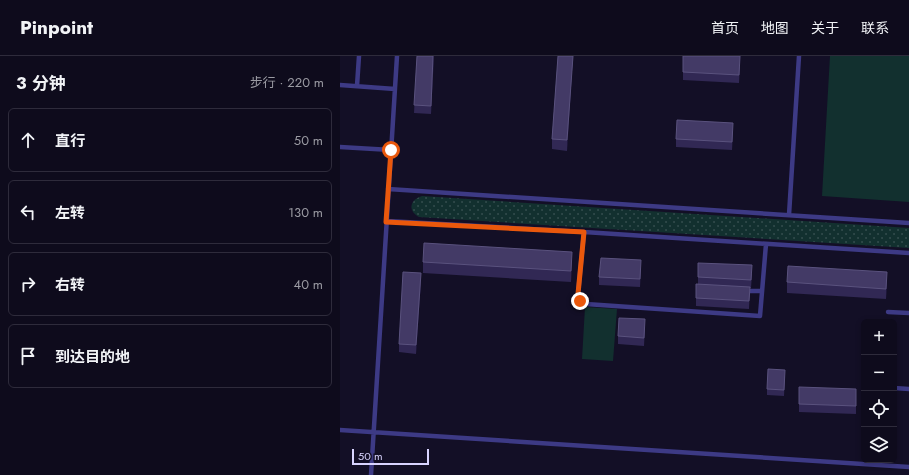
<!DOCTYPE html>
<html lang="zh">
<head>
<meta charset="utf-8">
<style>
	:root { --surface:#0e0b1c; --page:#171425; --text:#f1f3f6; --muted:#9b9ba3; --line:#2e2b3b }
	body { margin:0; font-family:Jost,"Noto Sans SC",sans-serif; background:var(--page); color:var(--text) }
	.controls { position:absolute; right:12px; bottom:12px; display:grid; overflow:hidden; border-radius:6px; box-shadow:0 2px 6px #0003 }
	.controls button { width:36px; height:36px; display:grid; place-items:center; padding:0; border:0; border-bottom:1px solid var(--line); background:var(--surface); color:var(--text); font:20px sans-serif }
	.scale { position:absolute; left:12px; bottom:10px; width:77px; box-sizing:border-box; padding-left:4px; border:2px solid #d9d4ff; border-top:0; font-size:11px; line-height:14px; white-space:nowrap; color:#d9d4ff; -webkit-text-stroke:3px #130f26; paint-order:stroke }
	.stop { position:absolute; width:12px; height:12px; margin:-9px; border:3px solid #ea580c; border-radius:50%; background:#fff }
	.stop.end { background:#ea580c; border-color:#fff; box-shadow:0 1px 4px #0008 }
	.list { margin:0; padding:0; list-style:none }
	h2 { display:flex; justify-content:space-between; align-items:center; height:52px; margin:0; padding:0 16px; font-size:17px }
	h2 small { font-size:13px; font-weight:400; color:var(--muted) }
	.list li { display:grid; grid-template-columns:26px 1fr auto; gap:12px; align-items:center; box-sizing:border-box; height:64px; margin:0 8px 8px; padding:0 8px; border:1px solid var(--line); border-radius:6px }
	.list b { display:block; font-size:15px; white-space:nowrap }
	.list em { font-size:13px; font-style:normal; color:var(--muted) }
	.icon { flex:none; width:22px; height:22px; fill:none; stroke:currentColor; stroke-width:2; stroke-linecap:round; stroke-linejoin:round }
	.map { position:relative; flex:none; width:569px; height:419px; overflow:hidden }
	header { display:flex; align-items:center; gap:24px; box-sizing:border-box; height:56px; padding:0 20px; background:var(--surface); border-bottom:1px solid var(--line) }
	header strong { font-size:19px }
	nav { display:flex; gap:22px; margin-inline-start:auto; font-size:14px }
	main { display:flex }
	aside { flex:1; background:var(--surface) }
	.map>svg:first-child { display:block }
	.grass { fill:url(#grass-dots) }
	.green { fill:#12302f }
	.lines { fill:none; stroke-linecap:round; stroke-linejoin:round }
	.service { stroke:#3d3a85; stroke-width:4.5 }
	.wall { fill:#312854 }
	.shaded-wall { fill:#1d163a }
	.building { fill:#433a66; stroke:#5a527e }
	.route { stroke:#ea580c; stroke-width:5 }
</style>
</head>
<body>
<header>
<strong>Pinpoint</strong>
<nav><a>首页</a><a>地图</a><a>关于</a><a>联系</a></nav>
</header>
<main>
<aside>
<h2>3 分钟<small>步行 · 220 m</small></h2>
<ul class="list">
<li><svg class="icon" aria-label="ahead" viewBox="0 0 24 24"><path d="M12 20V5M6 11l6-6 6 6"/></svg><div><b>直行</b></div><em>50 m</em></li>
<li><svg class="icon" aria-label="left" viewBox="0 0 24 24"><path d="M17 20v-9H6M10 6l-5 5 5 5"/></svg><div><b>左转</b></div><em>130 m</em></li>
<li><svg class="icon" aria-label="right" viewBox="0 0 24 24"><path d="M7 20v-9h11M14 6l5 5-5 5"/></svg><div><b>右转</b></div><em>40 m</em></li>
<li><svg class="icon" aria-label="arrive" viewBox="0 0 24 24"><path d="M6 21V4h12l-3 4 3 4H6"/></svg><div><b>到达目的地</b></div></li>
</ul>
</aside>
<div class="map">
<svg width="569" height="419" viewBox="0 0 569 419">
	<defs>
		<pattern id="grass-dots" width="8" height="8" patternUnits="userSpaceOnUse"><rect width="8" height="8" fill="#12302f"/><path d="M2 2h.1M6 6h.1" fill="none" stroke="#344d4e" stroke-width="1.8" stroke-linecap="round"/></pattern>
	</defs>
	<rect width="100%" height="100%" fill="#130f26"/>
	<path class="grass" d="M82 140 569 172V192L79 161C68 155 69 144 82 140Z"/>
	<path class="green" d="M490 0H569V146L482 140Z
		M245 251 277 253 273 305 242 303Z"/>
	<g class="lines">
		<path class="service" d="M0 29 55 33
			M17 30 19 0
			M0 91 51 94
			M48 133 569 167
			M449 159 459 0
			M47 165 244 176 569 197
			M244 176 238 238 240 245 246 248 420 260 426 188
			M409 235H422
			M548 256 569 257
			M554 332 569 333
			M0 374 569 411
			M31 419 57 0"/>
	</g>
	<path class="wall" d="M77 0H94L91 58 74 57Z
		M218 0H233L227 95 212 93V83Z
		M400 8 399 27 343 24V16Z
		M393 75 392 94 336 91V83Z
		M83 206 232 207 231 226 83 217Z
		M301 212 300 231 259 229V221Z
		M412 218 411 232H410L409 253 356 250V242L358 228V221Z
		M81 225 76 298 59 296V288Z
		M447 226 547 227 546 243 447 237Z
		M305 271 304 290 278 288V280Z
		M445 320 444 340 427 339V333Z
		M516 342V358L459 356V348Z"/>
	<path class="shaded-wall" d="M93 0H94L91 58V50Z
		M233 0 227 95V84Z
		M232 196V207L231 226V215Z
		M547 216V227L546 243V233Z
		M81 217V225L76 298V289Z"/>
	<path class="building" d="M77 0H93L91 50 74 49Z
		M218 0H233L227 84 212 83Z
		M343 0H400L399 19 343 16Z
		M337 64 393 67 392 86 336 83Z
		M84 187 232 196 231 215 83 206Z
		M261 202 301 204 300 223 259 221Z
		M358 207 412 209 411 224 358 221Z
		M448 210 547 216 546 233 447 226Z
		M63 216 81 217 76 289 59 288Z
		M356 228 410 231 409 245 356 242Z
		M279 262 305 263 304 282 278 280Z
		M428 313 445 314 444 334 427 333Z
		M459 331 516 333V350L459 348Z"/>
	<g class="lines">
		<path class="route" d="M51 94 46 166 244 176 238 238 240 245"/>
	</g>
</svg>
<div class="controls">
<button>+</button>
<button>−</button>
<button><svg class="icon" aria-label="locate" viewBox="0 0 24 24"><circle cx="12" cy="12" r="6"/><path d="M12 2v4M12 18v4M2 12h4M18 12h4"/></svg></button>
<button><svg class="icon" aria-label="layers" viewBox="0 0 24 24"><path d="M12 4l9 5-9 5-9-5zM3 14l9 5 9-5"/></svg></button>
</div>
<div class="scale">50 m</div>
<div class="stop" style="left:51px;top:94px"></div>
<div class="stop end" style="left:240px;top:245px"></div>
</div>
</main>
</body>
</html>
